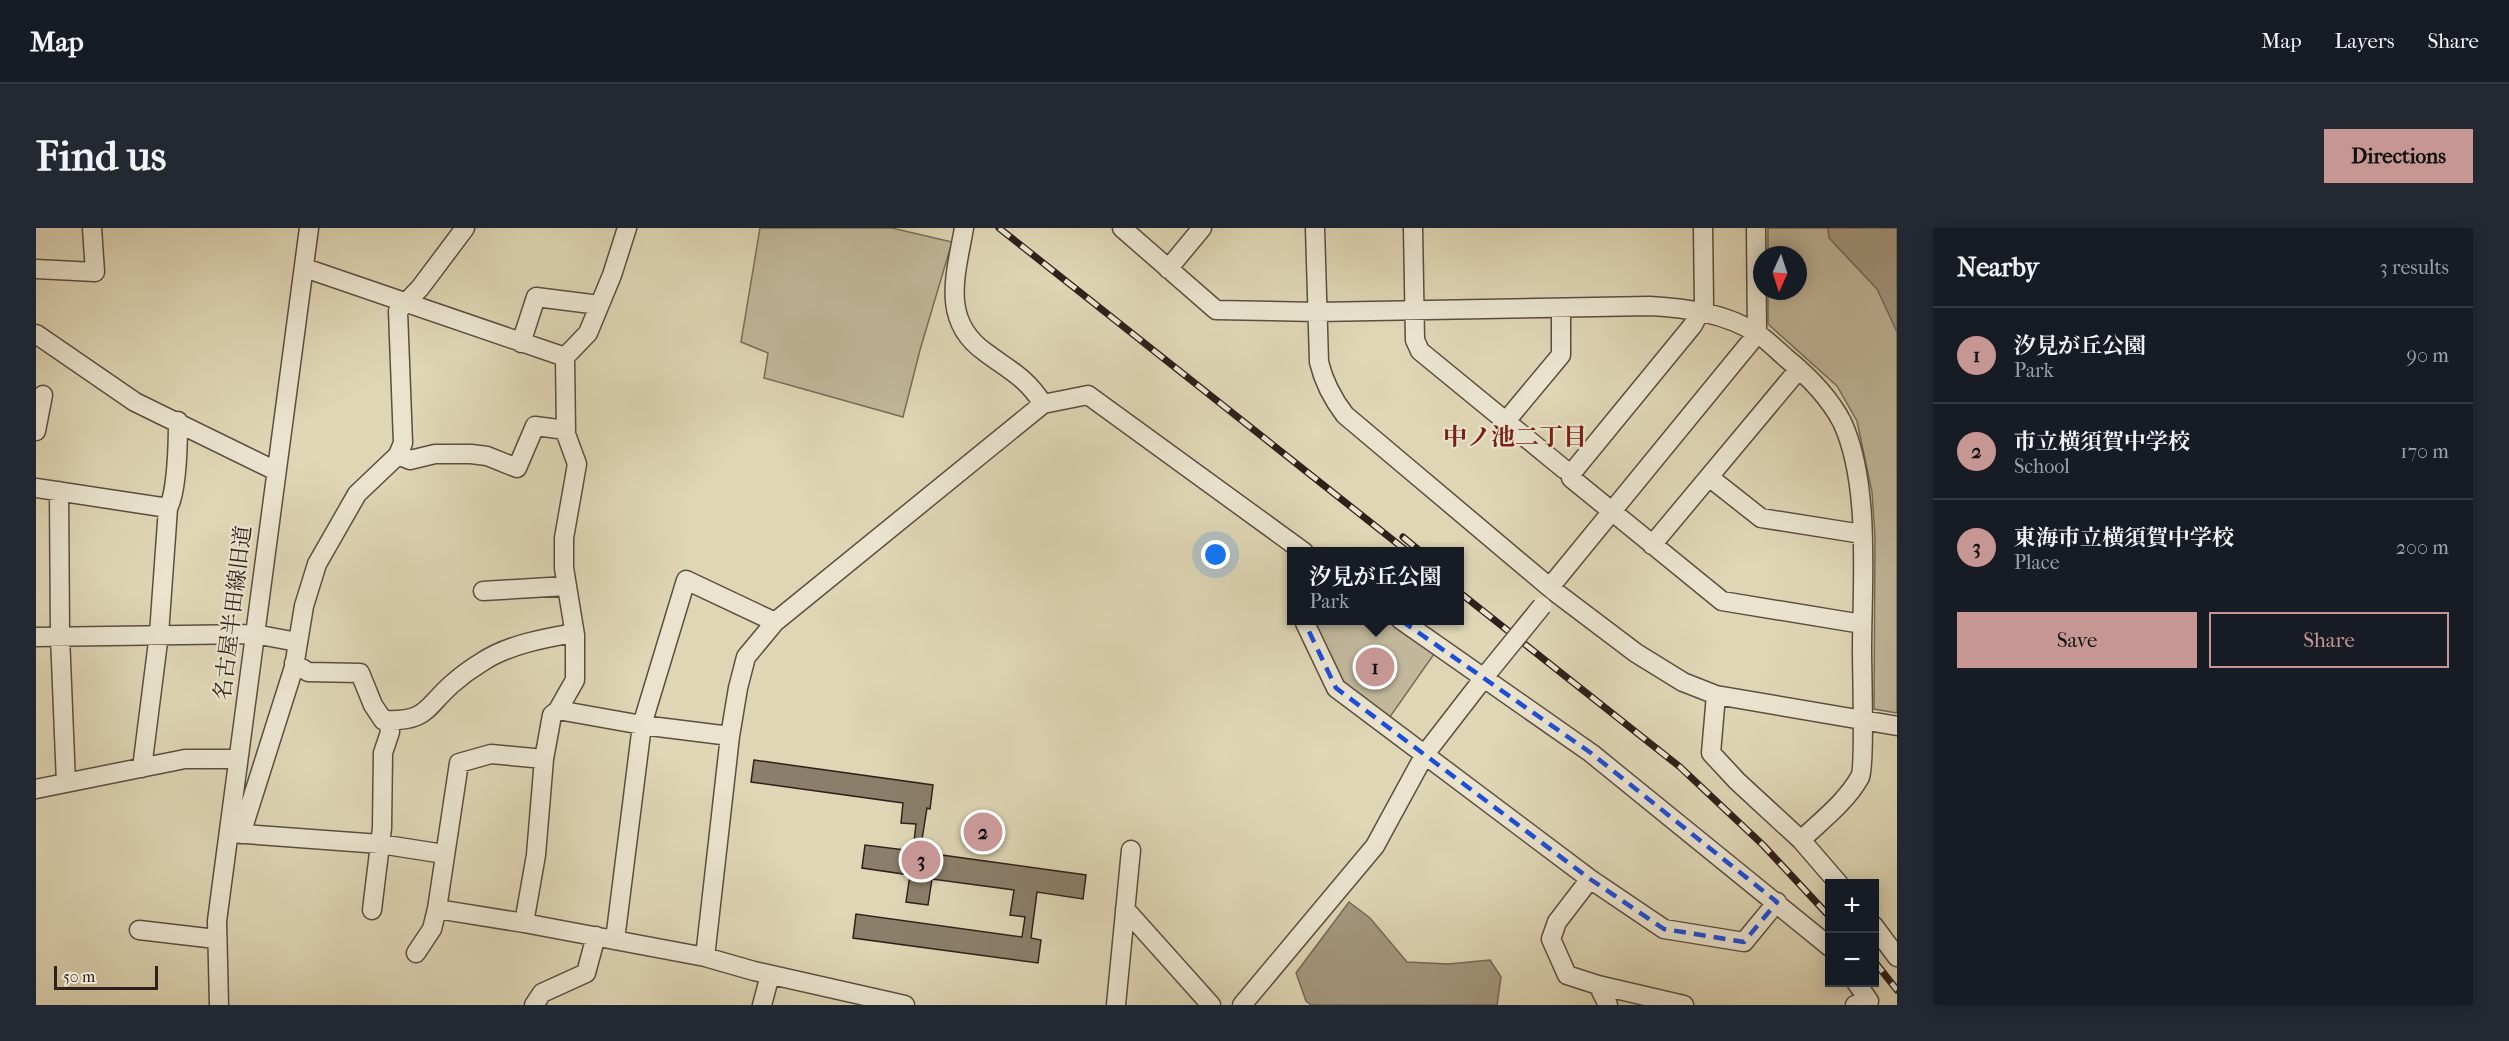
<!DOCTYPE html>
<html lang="en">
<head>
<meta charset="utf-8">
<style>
	:root { --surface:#171b24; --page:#242831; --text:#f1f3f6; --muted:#9ea1a6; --line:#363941; --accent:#c59692 }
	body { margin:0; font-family:"IM FELL French Canon","Noto Serif JP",serif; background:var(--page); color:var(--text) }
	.controls { position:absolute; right:18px; bottom:18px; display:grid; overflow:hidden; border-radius:0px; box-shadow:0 3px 15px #0003 }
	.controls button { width:54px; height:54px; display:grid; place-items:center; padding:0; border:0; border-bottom:2px solid var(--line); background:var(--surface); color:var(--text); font:30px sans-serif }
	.compass { position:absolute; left:1717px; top:18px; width:54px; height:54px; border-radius:50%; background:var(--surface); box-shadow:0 3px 15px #0003; rotate:183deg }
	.scale { position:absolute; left:18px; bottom:15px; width:104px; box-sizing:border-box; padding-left:6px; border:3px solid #30201a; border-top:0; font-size:16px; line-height:21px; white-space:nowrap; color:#30201a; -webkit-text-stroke:4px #eae4cf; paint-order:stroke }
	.you { position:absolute; left:1180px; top:327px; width:21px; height:21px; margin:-15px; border:4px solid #fff; border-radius:50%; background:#1a73e8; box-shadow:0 0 0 9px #1a73e833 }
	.badge { display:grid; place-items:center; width:39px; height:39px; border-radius:50%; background:var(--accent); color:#111; font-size:20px; font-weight:700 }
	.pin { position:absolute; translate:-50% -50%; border:3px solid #fff; box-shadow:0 2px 6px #0006 }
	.popup { position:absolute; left:1251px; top:319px; width:177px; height:78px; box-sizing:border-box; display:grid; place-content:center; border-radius:0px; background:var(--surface); filter:drop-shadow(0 2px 4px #0005); font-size:20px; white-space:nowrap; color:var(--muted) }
	.popup b { font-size:22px; color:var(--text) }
	.popup::after { content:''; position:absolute; left:50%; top:100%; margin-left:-12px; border:12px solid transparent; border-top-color:var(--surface) }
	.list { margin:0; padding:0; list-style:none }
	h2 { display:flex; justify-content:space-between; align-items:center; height:78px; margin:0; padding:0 24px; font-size:26px }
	h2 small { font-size:20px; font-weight:400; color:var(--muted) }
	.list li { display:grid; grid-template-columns:39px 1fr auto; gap:18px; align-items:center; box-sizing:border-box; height:96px; padding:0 24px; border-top:2px solid var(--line) }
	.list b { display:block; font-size:22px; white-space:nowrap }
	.list p { margin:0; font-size:20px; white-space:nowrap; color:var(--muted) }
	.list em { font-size:20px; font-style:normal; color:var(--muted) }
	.actions { display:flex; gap:12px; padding:18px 24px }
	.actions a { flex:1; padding:14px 0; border:2px solid var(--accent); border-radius:0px; text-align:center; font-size:21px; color:var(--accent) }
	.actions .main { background:var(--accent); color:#111 }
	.map { position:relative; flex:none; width:1861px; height:777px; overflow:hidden; border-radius:0px }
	header { display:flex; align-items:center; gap:36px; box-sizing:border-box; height:84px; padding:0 30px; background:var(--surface); border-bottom:2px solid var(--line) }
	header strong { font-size:28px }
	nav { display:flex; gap:33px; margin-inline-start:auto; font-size:21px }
	.intro { display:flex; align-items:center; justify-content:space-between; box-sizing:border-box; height:144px; padding:0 36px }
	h1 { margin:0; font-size:42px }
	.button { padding:15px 27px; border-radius:0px; background:var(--accent); color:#111; font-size:21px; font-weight:700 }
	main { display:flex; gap:36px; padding:0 36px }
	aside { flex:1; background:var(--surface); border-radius:0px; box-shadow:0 3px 15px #0003 }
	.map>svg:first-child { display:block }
	.green { fill:#c1b79b; stroke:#786c5a; stroke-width:1.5 }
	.water { fill:#a49880; stroke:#766857; stroke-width:1.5 }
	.building { fill:#8b7f6b; stroke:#30201a; stroke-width:1.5 }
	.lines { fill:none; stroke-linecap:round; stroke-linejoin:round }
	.minor-casing { stroke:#5c4e41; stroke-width:21 }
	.minor { stroke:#eae4cf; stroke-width:18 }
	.rail-casing { stroke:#30201a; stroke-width:7 }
	.rail { stroke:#eae4cf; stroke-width:4.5; stroke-dasharray:14; stroke-linecap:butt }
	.minor-bridge-casing { stroke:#5c4e41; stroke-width:21; stroke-linecap:butt }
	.minor-bridge { stroke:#eae4cf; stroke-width:18 }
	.marked { fill:none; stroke:#1d4ed8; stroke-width:4.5; stroke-dasharray:12 8; stroke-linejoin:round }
	.labels { text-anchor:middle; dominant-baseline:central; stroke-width:4.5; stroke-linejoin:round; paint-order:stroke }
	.street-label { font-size:22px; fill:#30201a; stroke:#eae4cf }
	.neighbourhood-label { font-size:24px; font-weight:bold; fill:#7a1f14; stroke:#eae4cf }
</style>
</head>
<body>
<header>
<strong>Map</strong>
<nav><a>Map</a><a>Layers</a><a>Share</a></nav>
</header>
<div class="intro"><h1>Find us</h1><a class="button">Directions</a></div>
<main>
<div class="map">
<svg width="1861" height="777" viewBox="0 0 1861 777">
	<rect width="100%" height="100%" fill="#dfd6b5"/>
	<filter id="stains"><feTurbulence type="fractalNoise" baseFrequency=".00333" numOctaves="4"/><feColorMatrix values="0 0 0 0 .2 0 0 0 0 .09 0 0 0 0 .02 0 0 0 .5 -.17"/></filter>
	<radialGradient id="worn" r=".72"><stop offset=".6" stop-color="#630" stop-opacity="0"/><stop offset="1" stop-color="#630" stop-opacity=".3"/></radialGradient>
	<path class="green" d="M724 0H856L916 14 884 122 867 189 728 150 732 125 705 114Z
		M1732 0H1861V485L1838 481 1839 309 1836 264 1821 193 1801 158 1732 96V63H1762V27H1732Z
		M1270 392 1365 393 1403 419 1349 496 1300 460Z"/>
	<path class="water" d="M1792 0H1861V104L1841 61 1793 10Z
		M1313 674 1334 690 1371 734 1412 736 1454 732 1465 749 1461 777H1275L1270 773 1260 745Z"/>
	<path class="building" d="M718 532 897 557 894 581 891 580 884 624 1050 647 1047 671 1001 664 995 710 1005 712 1002 735 817 710 820 686 986 709 989 689 974 687 978 662 896 651 892 677 870 674 874 647 826 640 829 617 877 623 880 596 865 595 867 575 715 554Z"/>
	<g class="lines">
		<g class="minor-casing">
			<path id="minor" d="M928 0C920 46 904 92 949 124 973 142 990 149 1007 176
				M1086 0 1180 82 1281 84 1614 78C1650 80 1690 85 1722 106 1732 113 1741 122 1750 130 1771 147 1793 169 1806 194 1835 256 1826 355 1826 423 1826 442 1829 539 1824 549 1810 574 1785 593 1765 612
				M1279 0 1283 134C1288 155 1296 170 1309 187L1518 363 1600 425 1647 454 1680 467 1861 498
				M1377 0 1379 112 1384 123 1528 241 1534 243 1535 250 1686 373 1826 396
				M269 40 529 129
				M0 41 59 44 56 0
				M1132 41 1166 0
				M0 106 99 174 240 243
				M485 115 500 69 563 77
				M1470 193 1525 127V80
				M0 203 7 167
				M362 227 374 232 399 226H435L451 228 481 240 499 198 530 202
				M1534 243 1539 241 1657 97 1668 76 1667 0
				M1673 249 1725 290 1826 306
				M0 260 132 280
				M23 263 24 408 30 555
				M1616 317 1763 141
				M1514 359 1721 106 1720 0
				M447 363 530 358
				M1270 392 1269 395 1300 460 1554 651 1628 701 1708 714 1741 674
				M1365 392 1555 525 1794 719
				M0 409 219 406 261 414
				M258 435 272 444 324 445 337 477 347 492C391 494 388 481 416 456 425 448 436 440 446 434 471 417 509 410 538 405
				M1680 467 1675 525 1701 553 1765 612 1803 656
				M522 482 606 497 694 508
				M508 531 455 526 423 535 401 681 488 695 669 729 718 743 869 777
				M106 540 123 406 132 280C141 264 142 214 142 193
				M0 561 149 531H202
				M195 605 344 616 408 626
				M205 606 258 439 268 378 281 336 321 266 362 227 367 215 362 83 384 60 429 0
				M1554 651 1521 694 1515 711 1531 747 1562 757 1572 777
				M1089 681 1175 777
				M336 682 346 600 347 525 354 504 352 492
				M488 695 500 627 508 531 516 487 522 482 539 452V407L528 340V310L541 236 530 206 529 129 552 105 576 47 591 0
				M1838 698 1861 729
				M103 702 180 711
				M579 712 606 497 650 352 739 394
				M380 725 396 701 401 681
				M669 729 694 508 702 460 710 429 739 394 1007 176 1052 167 1268 324
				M1562 757 1648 777
				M183 777 181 693 273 0
				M498 777 506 765 550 745 560 708
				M726 777 734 747
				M1080 777 1095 622
				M1206 777 1339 618 1389 526 1454 442
				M1819 777 1833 773 1820 754"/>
		</g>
		<use href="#minor" class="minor"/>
		<g class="rail-casing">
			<path id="rail" d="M963 0 1372 324
				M1367 309 1385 324
				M1423 364 1644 539 1727 617 1794 689
				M1838 733 1861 762"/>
		</g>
		<use href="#rail" class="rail"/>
		<g class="minor-bridge-casing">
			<path id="minor-bridge" d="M1454 442 1506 378"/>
		</g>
		<use href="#minor-bridge" class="minor-bridge"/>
	</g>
	<path class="marked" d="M1300 347 1555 525 1741 674 1708 714 1628 701 1554 651 1300 460 1269 395Z"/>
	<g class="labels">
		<g class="street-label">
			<text transform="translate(197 385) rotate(-83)">名古屋半田線旧道</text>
		</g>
		<g class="neighbourhood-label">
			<text x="1479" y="209">中ノ池二丁目</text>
		</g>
	</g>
	<rect width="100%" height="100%" filter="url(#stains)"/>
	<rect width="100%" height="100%" fill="url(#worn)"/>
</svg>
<div class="controls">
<button>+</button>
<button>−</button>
</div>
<svg class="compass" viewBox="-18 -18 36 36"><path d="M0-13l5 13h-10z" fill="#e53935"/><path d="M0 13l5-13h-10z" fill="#9ea1a6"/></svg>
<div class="scale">50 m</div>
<div class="you"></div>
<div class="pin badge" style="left:1339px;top:439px">1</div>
<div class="popup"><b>汐見が丘公園</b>Park</div>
<div class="pin badge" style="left:947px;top:604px">2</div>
<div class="pin badge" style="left:885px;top:632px">3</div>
</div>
<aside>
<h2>Nearby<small>3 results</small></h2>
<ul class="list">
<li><span class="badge">1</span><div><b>汐見が丘公園</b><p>Park</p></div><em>90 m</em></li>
<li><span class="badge">2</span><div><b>市立横須賀中学校</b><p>School</p></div><em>170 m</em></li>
<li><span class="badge">3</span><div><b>東海市立横須賀中学校</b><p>Place</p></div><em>200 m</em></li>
</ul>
<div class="actions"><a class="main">Save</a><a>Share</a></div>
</aside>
</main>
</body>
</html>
